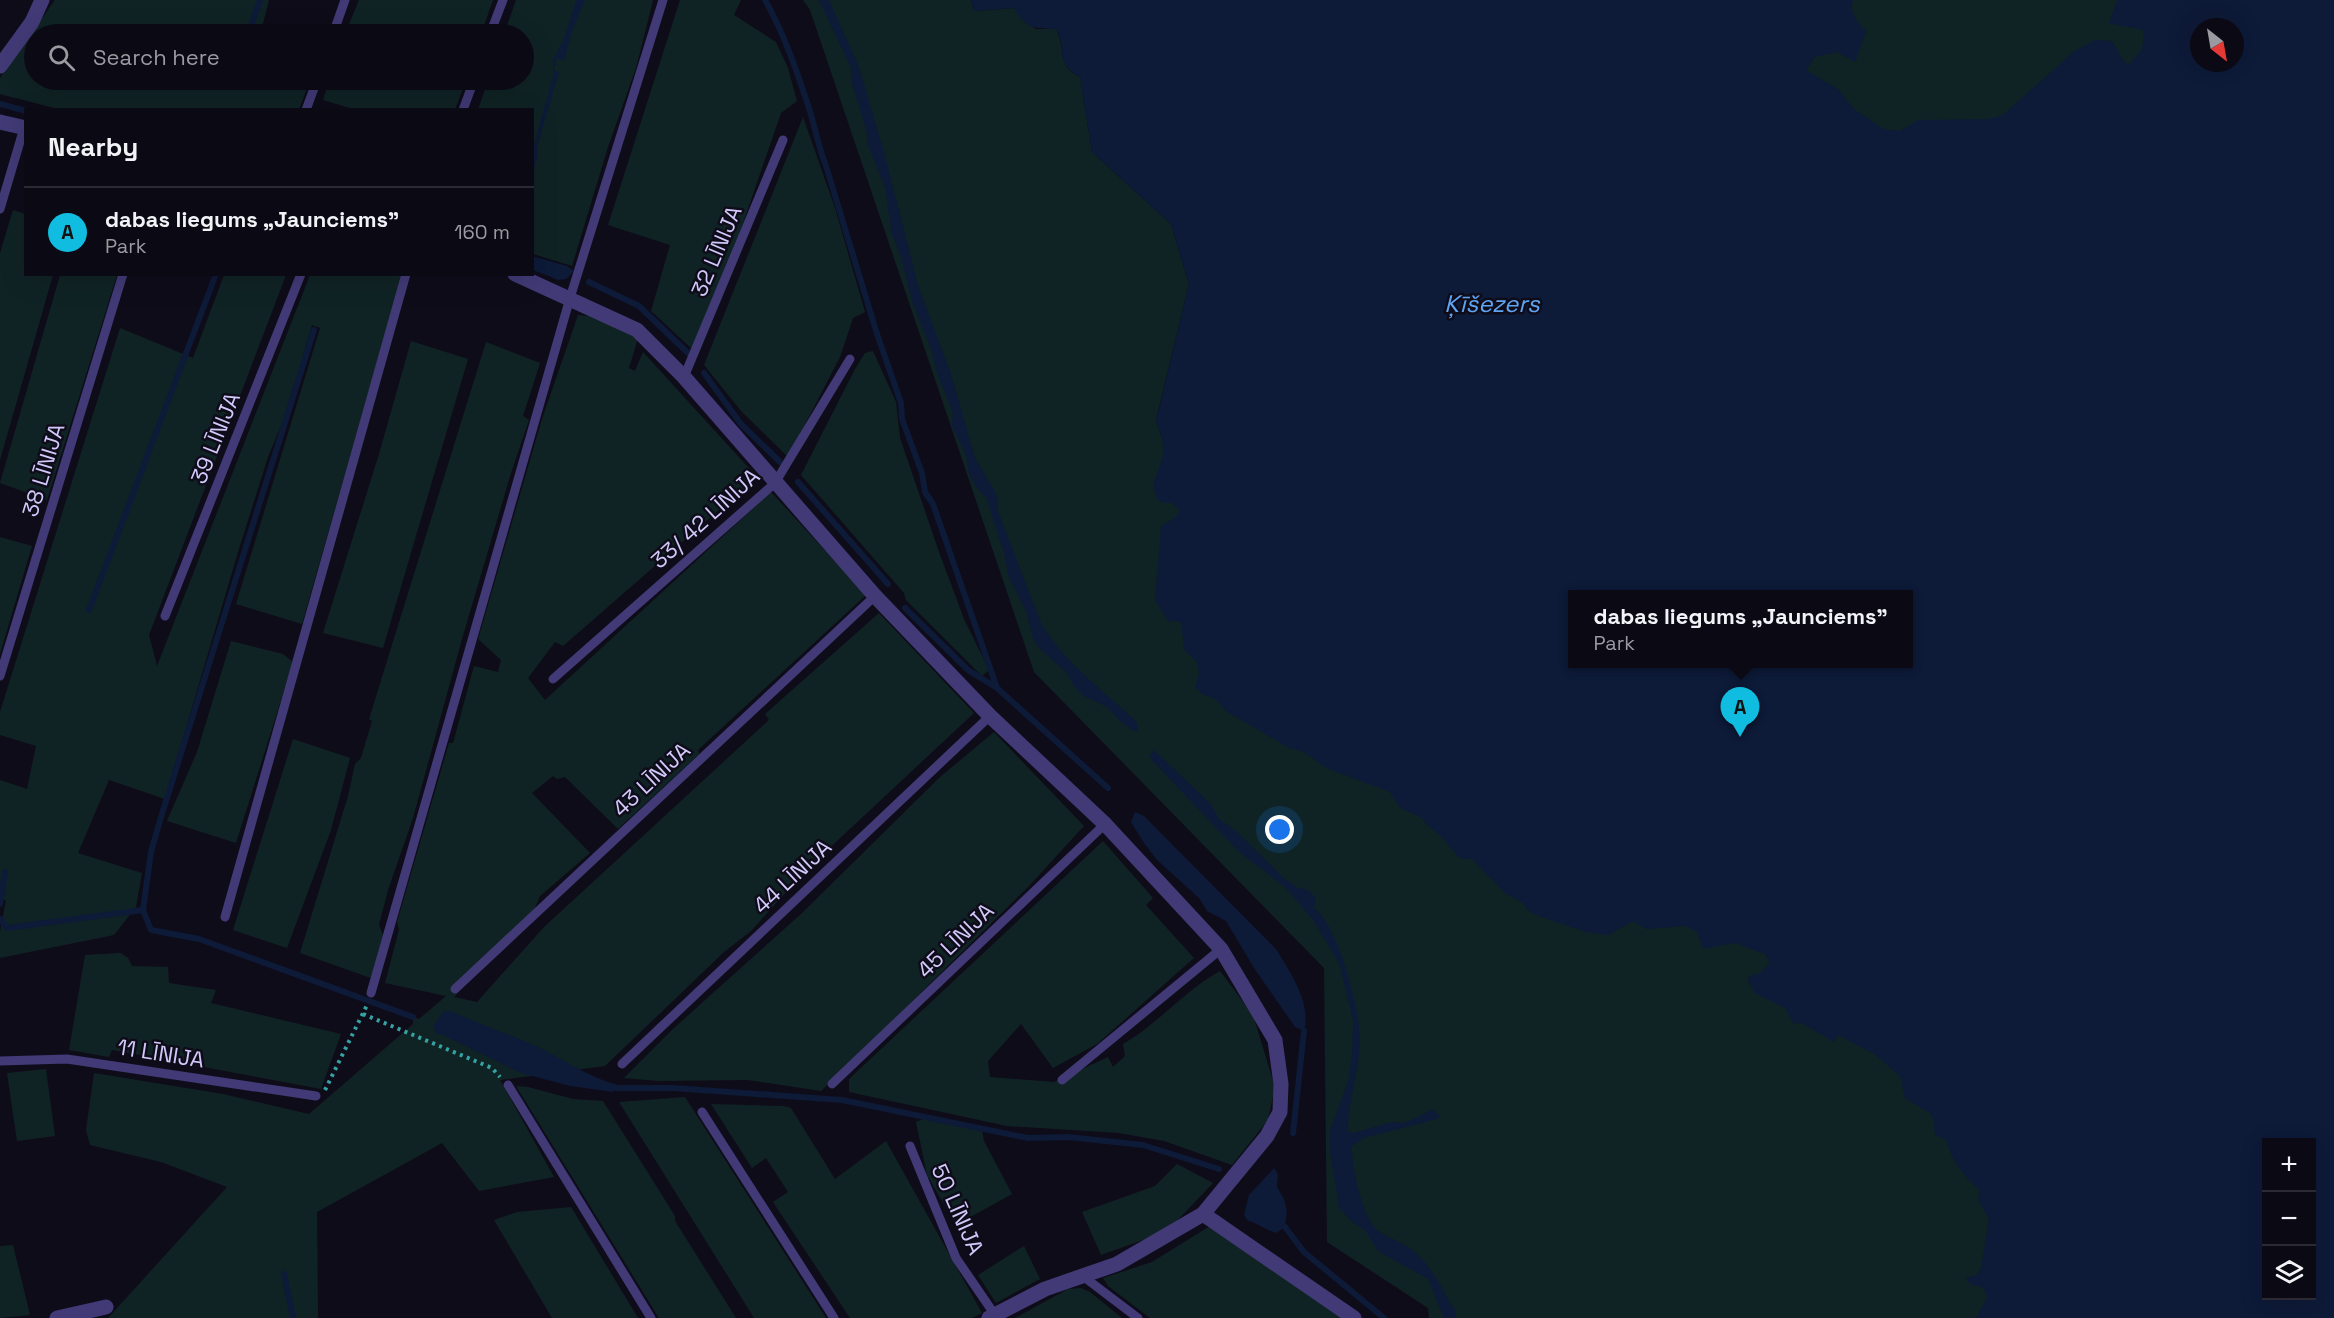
<!DOCTYPE html>
<html lang="en">
<head>
<meta charset="utf-8">
<style>
	:root { --surface:#0b0914; --page:#191722; --text:#f1f3f6; --muted:#9a9aa0; --line:#2b2a34; --accent:#10bde0 }
	body { margin:0; font-family:"Space Grotesk",sans-serif; background:var(--page); color:var(--text) }
	.controls { position:absolute; right:18px; bottom:18px; display:grid; overflow:hidden; border-radius:0px; box-shadow:0 6px 24px #0002 }
	.controls button { width:54px; height:54px; display:grid; place-items:center; padding:0; border:0; border-bottom:2px solid var(--line); background:var(--surface); color:var(--text); font:30px sans-serif }
	.compass { position:absolute; left:2190px; top:18px; width:54px; height:54px; border-radius:50%; background:var(--surface); box-shadow:0 6px 24px #0002; rotate:149deg }
	.you { position:absolute; left:1280px; top:830px; width:21px; height:21px; margin:-15px; border:4px solid #fff; border-radius:50%; background:#1a73e8; box-shadow:0 0 0 9px #1a73e833 }
	.badge { display:grid; place-items:center; width:39px; height:39px; border-radius:50%; background:var(--accent); color:#111; font-size:20px; font-weight:700 }
	.pin { position:absolute; translate:-50% -50px; filter:drop-shadow(0 2px 3px #0008) }
	.pin::after { content:''; position:absolute; top:32px; width:21px; height:18px; background:inherit; clip-path:polygon(0 0,100% 0,50% 100%) }
	.popup { position:absolute; left:1568px; top:590px; width:345px; height:78px; box-sizing:border-box; display:grid; place-content:center; border-radius:0px; background:var(--surface); filter:drop-shadow(0 2px 4px #0005); font-size:20px; white-space:nowrap; color:var(--muted) }
	.popup b { font-size:22px; color:var(--text) }
	.popup::after { content:''; position:absolute; left:50%; top:100%; margin-left:-12px; border:12px solid transparent; border-top-color:var(--surface) }
	.list { margin:0; padding:0; list-style:none }
	h2 { display:flex; justify-content:space-between; align-items:center; height:78px; margin:0; padding:0 24px; font-size:26px }
	h2 small { font-size:20px; font-weight:400; color:var(--muted) }
	.list li { display:grid; grid-template-columns:39px 1fr auto; gap:18px; align-items:center; box-sizing:border-box; height:90px; padding:0 24px; border-top:2px solid var(--line) }
	.list b { display:block; font-size:22px; white-space:nowrap }
	.list p { margin:0; font-size:20px; white-space:nowrap; color:var(--muted) }
	.list em { font-size:20px; font-style:normal; color:var(--muted) }
	.icon { flex:none; width:33px; height:33px; fill:none; stroke:currentColor; stroke-width:2; stroke-linecap:round; stroke-linejoin:round }
	.map { position:relative; flex:none; width:2334px; height:1318px; overflow:hidden }
	.search { position:absolute; background:var(--surface); box-shadow:0 6px 24px #0002; left:24px; top:24px; width:510px; height:66px; display:flex; align-items:center; gap:15px; box-sizing:border-box; padding:0 21px; border-radius:33px; color:var(--muted); font-size:22px }
	.panel { position:absolute; background:var(--surface); box-shadow:0 6px 24px #0002; left:24px; top:108px; width:510px; height:168px; border-radius:0px }
	.map>svg:first-child { display:block }
	.green { fill:#102324; fill-rule:evenodd }
	.water { fill:#0d1a38; fill-rule:evenodd }
	.lines { fill:none; stroke-linecap:round; stroke-linejoin:round }
	.stream { stroke:#0d1a38; stroke-width:6 }
	.path { stroke:#35a3a4; stroke-width:4; stroke-dasharray:3 4.5; stroke-linecap:butt }
	.lane { stroke:#413a76; stroke-width:9 }
	.street { stroke:#413a76; stroke-width:15 }
	.labels { text-anchor:middle; dominant-baseline:central; stroke-width:5; stroke-linejoin:round; paint-order:stroke }
	.street-label { font-size:22px; fill:#d2c9fb; stroke:#0f0c1a }
	.water-label { font-size:24px; font-style:italic; fill:#5fa5f4; stroke:#0f0c1a }
</style>
</head>
<body>
<div class="map">
<svg width="2334" height="1318" viewBox="0 0 2334 1318">
	<rect width="100%" height="100%" fill="#0f0c1a"/>
	<path class="green" d="M55 0H269L261 31 268 34H34V80H310L299 110 58 109 0 94V78Z
		M359 0H493L481 34H345Z
		M516 0H653L636 68 608 147 572 266 533 254 532 110H478L488 80H524V34H504Z
		M680 0H741L734 15 776 42 788 68 797 101 781 113 741 229 692 349 651 311 670 245 608 225Z
		M803 0H971L974 11 1014 8 1035 29H1056C1067 49 1055 65 1080 77L1092 152 1171 224 1189 284 1156 420 1163 441 1395 0H2334V1318H1429L1428 1308 1327 1242 1324 968 1034 672 810 10ZM2199 27H2235V63H2199ZM1572 594H1908V664H1572ZM2266 1142H2312V1296H2266Z
		M329 80H466L455 110 353 109 323 100Z
		M803 117 835 208 865 312 853 318 840 357 788 457 741 411 704 365Z
		M13 210 25 214 26 274 53 275 0 460V253Z
		M60 275H117L47 500 0 483Z
		M224 275H286L149 635 157 666 310 275H402L302 624 236 604 320 328 312 325 287 411 268 457 238 552 165 799 109 780 78 853 142 873 136 907 114 935 0 958V931L6 900 0 901V780L27 789 36 746 0 735V712L120 328 193 358Z
		M578 315 597 317 638 338 629 368 635 371 643 352 757 477 563 646 555 642 528 678 545 700 771 492 866 595 698 750 699 754 618 829 565 777 557 779 553 776 532 793 590 853 540 896 532 915 454 997 477 1002 544 927 769 720 765 714 879 613 974 713 807 869 751 931 724 952 605 1066 500 1080 554 1177 479 1191 442 1143 317 1212 318 1318H108L227 1187 161 1162 90 1145 86 1130 94 1073 223 1094 309 1114 413 1024V1017L419 1019 446 996 385 983 399 930 397 922 449 743H453L474 666 498 672 501 660 478 639 542 419Z
		M411 341 468 359 383 648 323 633 379 454Z
		M486 342 540 363 523 416 529 420 511 473 462 639 413 818 388 890 379 925 383 935 371 978 300 953 348 796 355 764 361 758 372 721 369 719Z
		M873 351 896 402 900 438 939 552 964 619 989 670 982 676 906 600 904 593 801 475 855 369 865 353Z
		M0 537 32 546 0 654Z
		M231 641 283 654 293 662 236 843 167 821 197 752Z
		M994 732 1084 826 1028 887 821 1091 748 1080 659 1081 624 1078 674 1028 802 913 940 777Z
		M293 739 350 758 331 830 287 948 233 930Z
		M1103 841 1153 898 1146 905 1194 958 1097 1044 1053 1068 1021 1024 988 1061 990 1077 1054 1082 1108 1057 1113 1067 1125 1056 1123 1044C1158 1024 1184 991 1220 971L1253 1015 1275 1087 1268 1120 1232 1165 1164 1141 1119 1133 1007 1126 849 1092V1079Z
		M121 953 128 958 132 966 168 967 169 983 216 990 211 1003 341 1034 321 1089 112 1050 109 1057 69 1050 85 955Z
		M46 1069 55 1136 17 1141 7 1073Z
		M516 1086 528 1087 573 1099 603 1101 675 1216V1221L736 1318H659Z
		M685 1097 826 1318H754L619 1102Z
		M711 1104 783 1106 791 1108 835 1179 886 1141 982 1313 972 1318H850L773 1202 788 1192 766 1158 752 1168Z
		M925 1118 982 1130 984 1141 1012 1194 956 1225 927 1175 916 1122Z
		M1177 1164 1213 1183 1172 1226 1157 1235 1101 1255 1082 1212 1155 1186Z
		M571 1207 638 1318H552L494 1220 517 1212Z
		M1210 1226 1342 1318H1150L1108 1286 1103 1278 1152 1262Z
		M13 1245 30 1315 0 1318V1246Z
		M1024 1246 1040 1279 996 1303 978 1275Z
		M1081 1288 1090 1292 1122 1318H1015L1068 1289Z"/>
	<path class="water" d="M576 0H585L572 31 564 60 556 59 554 70 559 72 537 147 538 155 533 172V149L553 76V60L564 39Z
		M819 0H829L859 67 884 152 918 285 952 377 975 458 997 495 998 511 1041 623C1064 663 1104 691 1137 722L1138 730 1135 732 1120 721 1107 707 1084 696 1074 686 1067 673 1039 648 1032 636 1027 614 1008 575 1005 556 986 497 976 487 969 474 966 455 952 426 953 413 937 373 932 351 913 304 900 254 892 234 885 188 868 145 866 129 852 84 851 68Z
		M971 0H1853C1849 13 1857 22 1866 31L1855 62 1837 52 1815 57 1806 70 1838 89 1854 109 1883 129 1900 131 1918 120 1989 119 2003 115 2073 52 2095 40 2112 41 2125 63 2130 64 2142 49 2144 31C2132 25 2122 28 2109 23L2117 0H2334V1318H1976L1987 1298 1984 1288 1970 1284 1966 1278 1977 1275 1981 1268 1989 1219 1978 1200 1980 1190C1963 1176 1953 1162 1946 1140L1935 1135 1933 1119 1930 1113 1905 1098 1900 1076 1874 1054 1838 1035 1834 1042 1802 1023 1794 1024 1785 1008 1755 993 1748 981 1749 976 1760 973 1770 963 1765 954 1734 943 1703 949 1697 932 1686 926 1646 929 1633 921 1608 935 1586 932 1533 914 1527 909 1523 903 1505 893 1472 859 1459 858 1441 836 1426 824 1422 818 1399 807 1390 792 1326 768 1304 752 1289 748 1226 711 1214 698 1204 695 1195 688 1199 673 1197 662 1184 649 1181 622 1168 621 1155 600 1161 526 1176 517 1180 510 1172 503H1164L1157 499 1153 485 1164 453 1162 438 1156 421 1189 284 1171 224 1092 152 1080 77C1054 63 1068 50 1056 29 1031 28 1027 29 1014 8L974 11ZM2199 27H2235V63H2199ZM1908 594V664H1572V594ZM2312 1142V1296H2266V1142Z
		M532 256 567 266 574 271 566 279 558 280 533 270Z
		M1154 750 1210 803 1219 819 1235 830 1285 879 1298 888 1308 890 1316 898 1314 908C1338 924 1362 1016 1360 1045 1358 1074 1348 1102 1348 1132L1353 1133 1392 1122 1405 1123 1434 1109 1440 1118 1364 1138 1352 1146C1351 1165 1362 1217 1377 1230 1389 1239 1406 1243 1417 1254 1434 1270 1444 1293 1456 1312V1318H1444L1428 1279 1378 1251 1365 1230 1351 1221 1339 1208 1330 1151V1130L1348 1082 1352 1055 1353 1021 1339 963 1313 920 1285 887 1239 852 1149 757Z
		M1135 812 1144 816 1276 949C1290 972 1312 1003 1304 1031L1295 1027 1254 968 1226 921 1207 911 1199 898 1157 860 1144 843 1131 822Z
		M451 1011C482 1026 516 1036 546 1051 571 1064 591 1078 618 1085L613 1092 570 1086 521 1073 445 1036 435 1033 434 1025 443 1012Z
		M1274 1168 1278 1174 1277 1187 1284 1199 1287 1210 1285 1227 1276 1233C1265 1230 1258 1223 1248 1221L1244 1215 1249 1195Z"/>
	<g class="lines">
		<path class="stream" d="M765 0C784 33 797 72 809 108 815 127 818 146 826 166L877 334 901 403 902 419 922 473 925 492 933 504 997 688 1108 788
			M248 34 260 0
			M0 104 26 111
			M589 282 639 306 690 355
			M314 330 161 817 151 852 143 910 151 930 199 939 413 1017
			M704 373 741 424 780 462
			M798 482 888 584
			M905 608 968 670 997 688
			M89 610 216 274
			M0 904 5 872
			M0 919 7 928 143 910
			M616 1088H673L842 1100 1028 1138 1068 1137 1143 1145 1219 1169
			M1293 1133 1304 1031
			M1285 1227 1304 1252 1384 1318
			M284 1274 293 1318"/>
		<path class="path" d="M363 1014 492 1068 500 1077
			M325 1090 367 1005"/>
		<path class="lane" d="M333 34 345 0
			M490 34 503 0
			M306 110 317 80
			M463 110 474 80
			M0 209 24 128
			M684 377 783 140
			M165 616 301 274
			M0 676 123 274
			M553 679 775 483 850 359
			M225 917 406 274
			M455 989 875 596
			M371 993 570 298 663 0
			M0 1061 67 1059 316 1096
			M622 1064 990 716
			M1062 1080 1221 949
			M832 1084 1105 824
			M508 1085 651 1318
			M702 1112 834 1318
			M910 1146 956 1258 995 1315
			M1084 1277 1138 1318"/>
		<path class="street" d="M0 66 32 22 42 0
			M0 122 26 128
			M515 274 637 330 684 377 875 596 990 716 1105 824 1221 949 1275 1040 1281 1084 1280 1112 1267 1136 1203 1214 1117 1264 1045 1289 989 1318
			M1203 1214 1354 1318
			M57 1318 106 1307"/>
	</g>
	<g class="labels">
		<g class="street-label">
			<text transform="translate(716 251) rotate(-67)">32 LĪNIJA</text>
			<text transform="translate(215 438) rotate(-68)">39 LĪNIJA</text>
			<text transform="translate(43 470) rotate(-73)">38 LĪNIJA</text>
			<text transform="translate(705 518) rotate(-42)">33/ 42 LĪNIJA</text>
			<text transform="translate(651 779) rotate(-43)">43 LĪNIJA</text>
			<text transform="translate(792 876) rotate(-43)">44 LĪNIJA</text>
			<text transform="translate(955 940) rotate(-44)">45 LĪNIJA</text>
			<text transform="translate(161 1053) rotate(9)">11 LĪNIJA</text>
			<text transform="translate(958 1209) rotate(66)">50 LĪNIJA</text>
		</g>
		<g class="water-label">
			<text x="1492" y="303">Ķīšezers</text>
		</g>
	</g>
</svg>
<div class="controls">
<button>+</button>
<button>−</button>
<button><svg class="icon" aria-label="layers" viewBox="0 0 24 24"><path d="M12 4l9 5-9 5-9-5zM3 14l9 5 9-5"/></svg></button>
</div>
<svg class="compass" viewBox="-18 -18 36 36"><path d="M0-13l5 13h-10z" fill="#e53935"/><path d="M0 13l5-13h-10z" fill="#9a9aa0"/></svg>
<div class="you"></div>
<div class="pin badge" style="left:1740px;top:737px">A</div>
<div class="popup"><b>dabas liegums „Jaunciems”</b>Park</div>
<div class="search"><svg class="icon" aria-label="search" viewBox="0 0 24 24"><circle cx="10" cy="10" r="6"/><path d="M15 15l6 6"/></svg>Search here</div>
<section class="panel">
<h2>Nearby<small></small></h2>
<ul class="list">
<li><span class="badge">A</span><div><b>dabas liegums „Jaunciems”</b><p>Park</p></div><em>160 m</em></li>
</ul>
</section>
</div>
</body>
</html>
